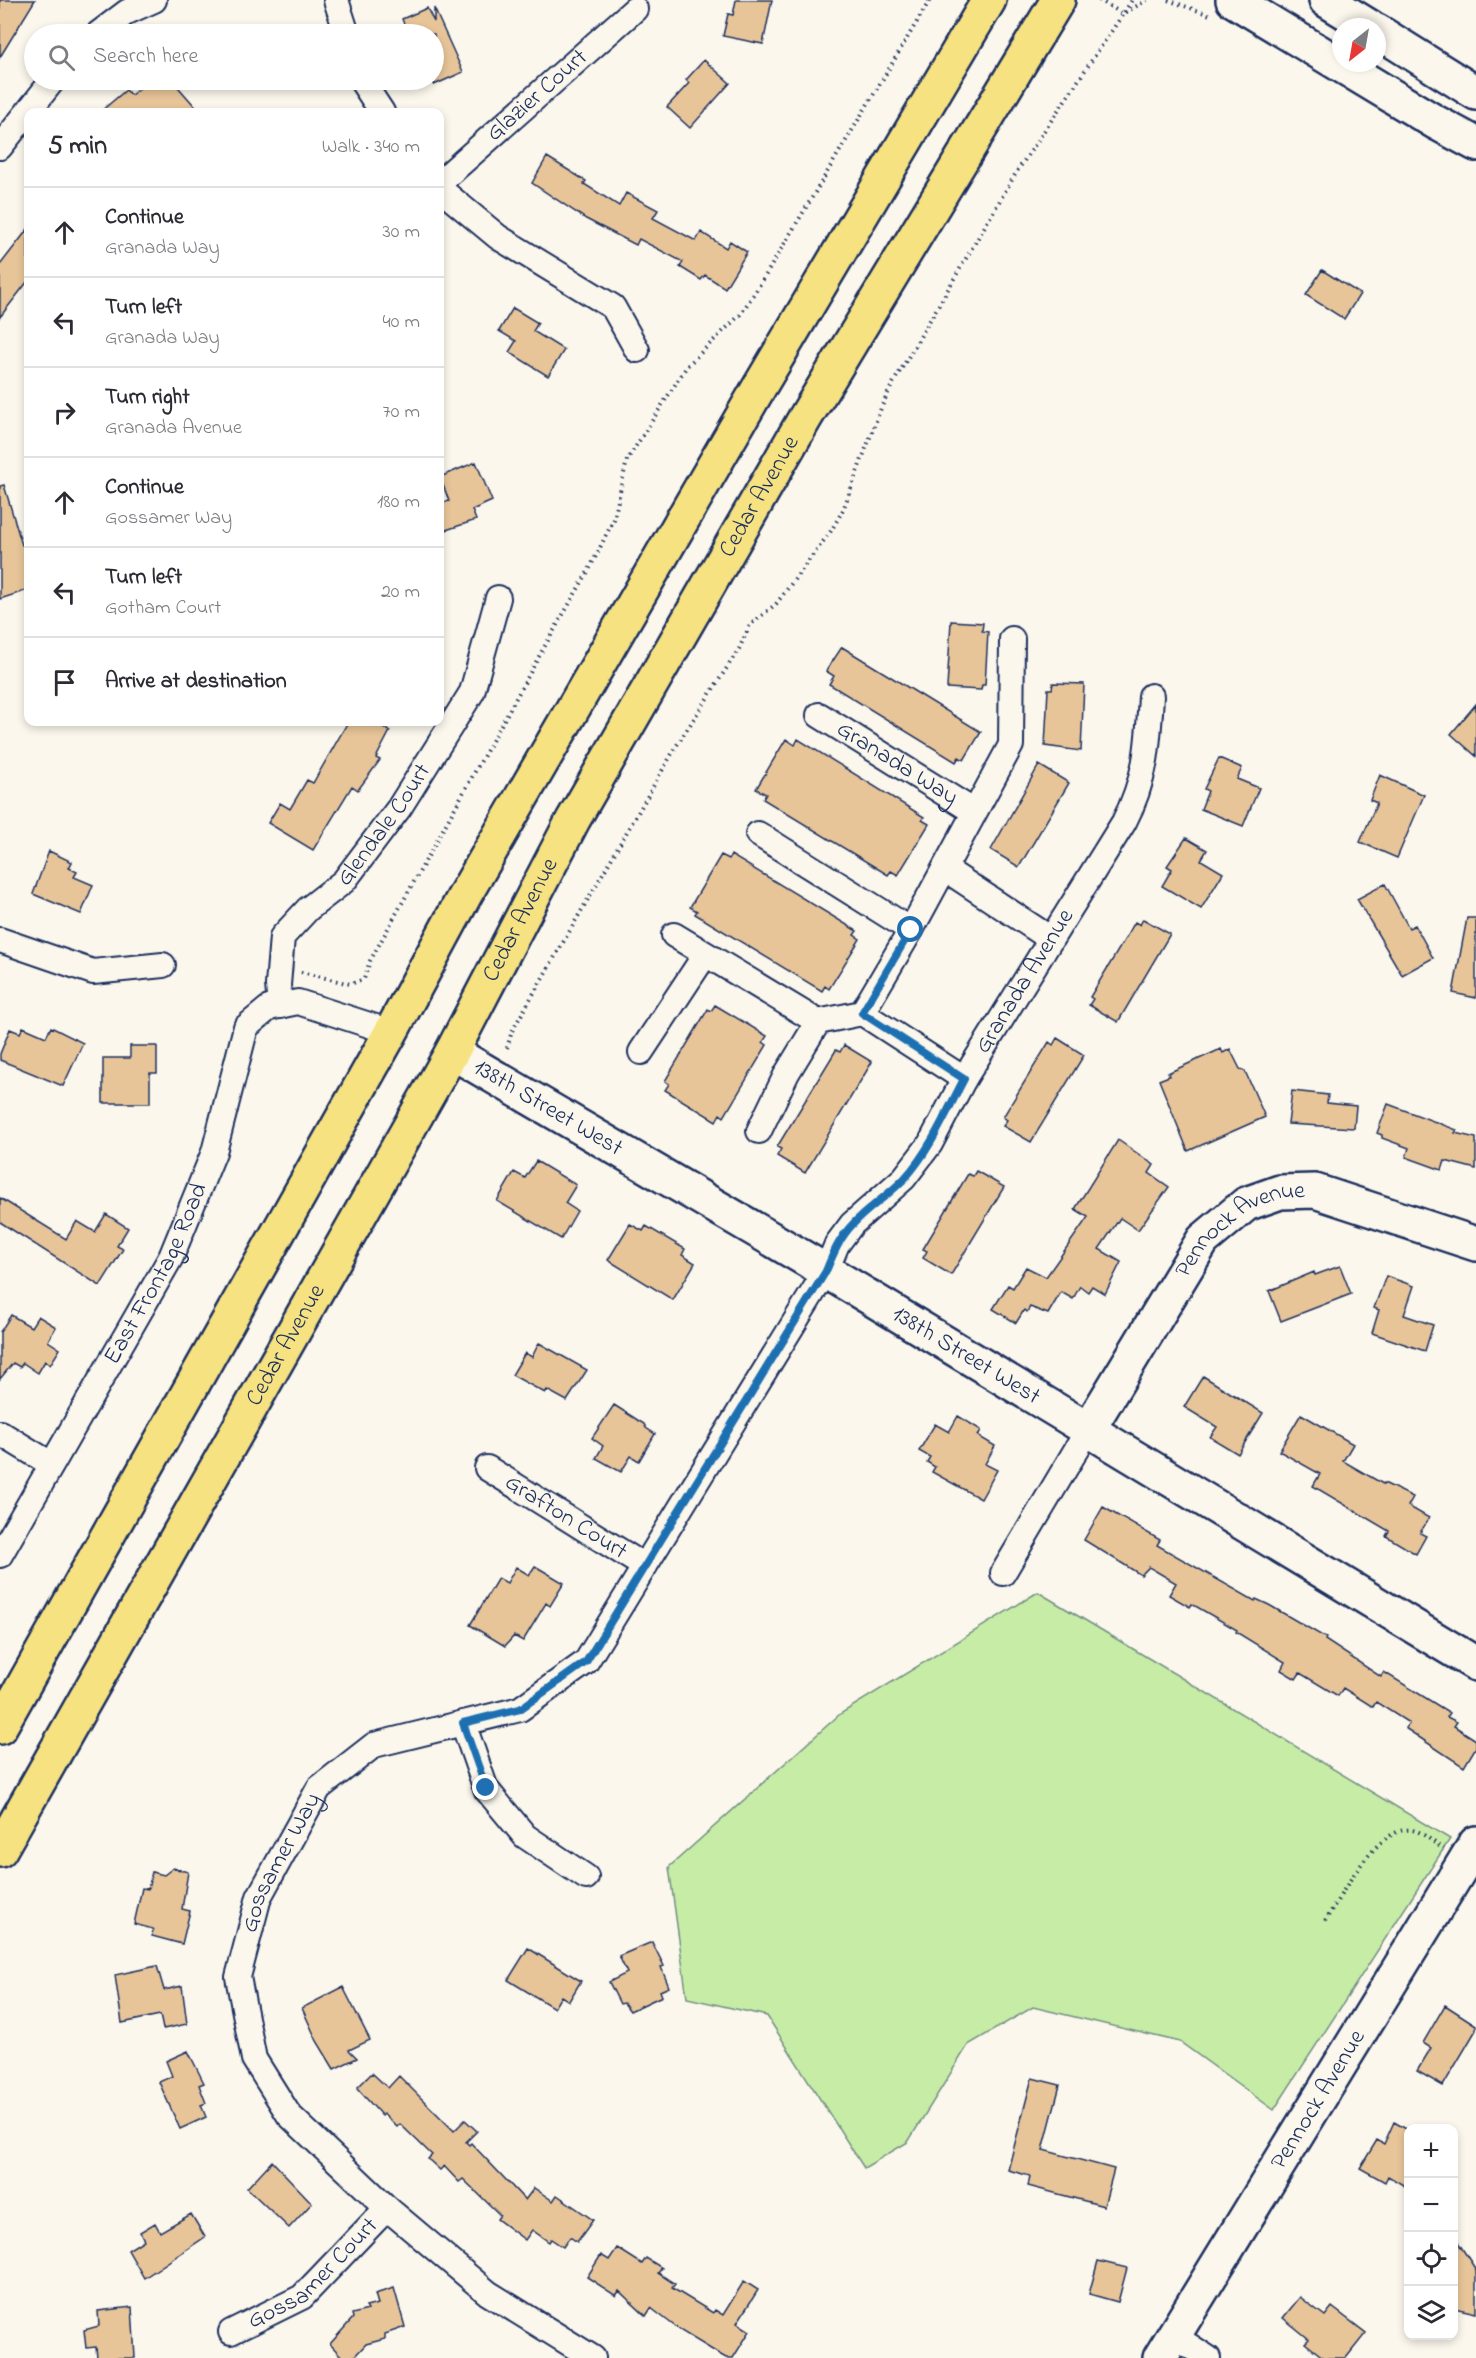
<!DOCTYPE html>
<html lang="en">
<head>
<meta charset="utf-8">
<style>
	:root { --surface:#fff; --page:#f2f2f3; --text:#2b2b33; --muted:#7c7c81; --line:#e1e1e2 }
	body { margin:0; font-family:"Indie Flower",sans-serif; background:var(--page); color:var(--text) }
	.controls { position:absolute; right:18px; bottom:18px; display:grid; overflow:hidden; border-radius:12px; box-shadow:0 3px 9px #0003 }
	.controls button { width:54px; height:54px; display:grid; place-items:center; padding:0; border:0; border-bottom:2px solid var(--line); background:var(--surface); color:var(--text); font:30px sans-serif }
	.compass { position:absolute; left:1332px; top:18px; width:54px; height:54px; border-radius:50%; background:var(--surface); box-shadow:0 3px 9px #0003; rotate:211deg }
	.stop { position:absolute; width:18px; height:18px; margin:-14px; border:4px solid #1f6fb2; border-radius:50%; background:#fff }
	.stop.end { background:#1f6fb2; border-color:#fff; box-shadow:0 2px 6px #0008 }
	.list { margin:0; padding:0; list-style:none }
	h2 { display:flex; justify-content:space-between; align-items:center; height:78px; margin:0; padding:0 24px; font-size:26px }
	h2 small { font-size:20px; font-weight:400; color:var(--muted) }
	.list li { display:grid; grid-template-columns:39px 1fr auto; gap:18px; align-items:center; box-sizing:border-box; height:90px; padding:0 24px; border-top:2px solid var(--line) }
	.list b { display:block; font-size:22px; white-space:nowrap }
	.list p { margin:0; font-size:20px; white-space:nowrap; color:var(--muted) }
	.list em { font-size:20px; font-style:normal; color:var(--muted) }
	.icon { flex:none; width:33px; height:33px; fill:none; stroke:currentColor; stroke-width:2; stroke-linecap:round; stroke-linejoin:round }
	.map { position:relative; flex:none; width:1476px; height:2358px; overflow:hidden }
	.search { position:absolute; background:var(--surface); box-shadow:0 3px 9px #0003; left:24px; top:24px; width:420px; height:66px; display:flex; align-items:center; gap:15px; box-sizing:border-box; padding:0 21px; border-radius:33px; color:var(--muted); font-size:22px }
	.panel { position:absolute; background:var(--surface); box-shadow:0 3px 9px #0003; left:24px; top:108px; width:420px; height:618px; border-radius:12px }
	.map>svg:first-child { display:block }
	.green { fill:#c7eca6; stroke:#718e82; stroke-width:1.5 }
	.building { fill:#e8c599; stroke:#1b2f5e; stroke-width:1.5 }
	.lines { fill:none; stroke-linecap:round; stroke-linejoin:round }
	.street-casing { stroke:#1b2f5e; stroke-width:28 }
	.secondary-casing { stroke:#1b2f5e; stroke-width:38 }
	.highway-casing { stroke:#1b2f5e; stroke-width:38 }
	.path { stroke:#1b2f5e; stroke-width:4; stroke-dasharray:1.5 4.5; stroke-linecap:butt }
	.street { stroke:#fbf7ec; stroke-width:24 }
	.secondary { stroke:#fbf7ec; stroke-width:33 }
	.highway { stroke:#f7e281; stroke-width:33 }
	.route { stroke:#1f6fb2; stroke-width:8 }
	.labels { text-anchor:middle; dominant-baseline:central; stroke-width:4.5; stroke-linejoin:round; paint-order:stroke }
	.street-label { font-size:24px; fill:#1b2f5e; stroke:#fbf7ec }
</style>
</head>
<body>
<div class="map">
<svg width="1476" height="2358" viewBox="0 0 1476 2358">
	<rect width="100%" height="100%" fill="#fbf7ec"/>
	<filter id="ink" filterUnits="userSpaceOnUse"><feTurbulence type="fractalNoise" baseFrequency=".0167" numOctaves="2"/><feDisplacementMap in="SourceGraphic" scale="12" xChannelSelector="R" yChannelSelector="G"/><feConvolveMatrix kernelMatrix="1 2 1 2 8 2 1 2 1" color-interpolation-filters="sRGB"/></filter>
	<g filter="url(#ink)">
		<path class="green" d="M1038 1592 1450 1839 1274 2110 1180 2042 1033 2007 968 2045 908 2142 864 2168 767 2016 687 1998 669 1867 840 1714Z"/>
		<path class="building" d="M0 0H35L0 57Z
			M736 0H772L763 44 723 36 728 14 733 15Z
			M427 8 434 22V8L463 72 434 85V34H408L402 19Z
			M704 60 730 83 690 128 667 107 689 83 686 80Z
			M150 80H172L200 112H100L126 90 131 95Z
			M547 157 586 181 584 184 619 206 626 193 658 210 653 218 696 241 701 232 726 248 730 241 747 252 725 288 705 275 701 280 680 267 683 262 639 239 636 245 586 219 532 183Z
			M28 229V281L0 317V265Z
			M1322 270 1360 294 1344 319 1306 295Z
			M513 308 538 323 533 331 564 350 548 376 509 352 516 341 499 331Z
			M476 462 492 501 472 510 476 520 443 531 440 522V504L449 501 440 477Z
			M4 485 22 545 28 542V590L0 599V486Z
			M951 621 983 623 982 631 988 632 985 685H982L981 690 947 688Z
			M842 647 981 732 964 760 959 757 956 762 829 684 834 676 826 671Z
			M1053 683 1084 684 1081 751 1045 746 1048 689H1052Z
			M1476 704V756L1451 734Z
			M348 722H374L390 731 376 758 380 760 358 790 352 786 313 850 268 823 280 803 290 809 307 780 313 783Z
			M786 739 795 745 798 739 924 817 922 820 929 824 898 875 891 871 888 875 763 799 766 794 756 789Z
			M1219 758 1242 768 1237 779 1259 788 1243 826 1201 809 1208 791 1204 789Z
			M1039 765 1069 783 1019 867 991 850Z
			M1380 775 1424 795 1397 858 1360 842 1377 803 1370 800Z
			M1186 838 1207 850 1201 860 1223 873 1201 909 1162 886 1172 869 1167 866Z
			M49 851 72 862 69 868 77 872 74 877 93 885 81 914 33 894Z
			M721 855 729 859 731 855 857 931 854 935 860 939 829 989 825 986 822 991 695 914 697 911 690 907Z
			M1385 884 1409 928 1415 925 1433 958 1402 975 1357 899Z
			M1467 918H1476V998L1453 993Z
			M1143 919 1170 934 1118 1022 1089 1005 1093 999 1090 997 1135 922 1140 925Z
			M715 1005 767 1036 763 1042 767 1045 724 1117 720 1114 716 1121 665 1090 669 1084 665 1081 708 1009 711 1011Z
			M23 1027 46 1037 51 1027 83 1043 63 1086 0 1060V1054L10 1029 20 1033Z
			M1057 1038 1084 1055 1031 1142 1003 1126 1007 1120 1003 1117 1049 1042 1053 1045Z
			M844 1045 872 1062 805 1173 777 1156 781 1149 777 1147 836 1050 840 1052Z
			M130 1046H157V1073H150V1103H103V1058H130Z
			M1221 1049 1223 1053 1230 1049 1240 1069 1245 1071 1265 1117 1188 1151 1159 1080 1169 1076 1168 1073Z
			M1292 1091 1328 1095 1327 1103 1356 1106 1354 1128 1288 1124Z
			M1388 1104 1457 1130 1455 1133 1476 1138V1169L1445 1161 1442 1170 1406 1157 1409 1148 1382 1138V1135L1377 1133Z
			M1118 1140 1154 1165 1149 1173 1169 1187 1138 1230 1120 1218 1099 1249 1121 1262 1105 1294 1092 1286 1088 1292 1080 1286 1073 1299 1061 1292 1048 1314 1030 1307 1027 1312 1024 1310 1016 1323 993 1309 1008 1285 1013 1288 1026 1267 1046 1277 1088 1217 1075 1209Z
			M536 1161 576 1185 565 1203 577 1211 561 1239 497 1201 514 1172 525 1178Z
			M976 1171 1004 1187 951 1275 923 1258 927 1251 923 1249 968 1174 973 1176Z
			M0 1198 66 1239 77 1221 95 1232 106 1214 128 1228 117 1246 123 1249 100 1286 0 1222Z
			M630 1224 643 1231 646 1226 685 1249 682 1255 695 1263 673 1300 608 1260Z
			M1340 1266 1351 1294 1281 1321 1269 1291 1314 1272 1315 1275Z
			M1386 1276 1414 1286 1404 1315 1433 1325 1425 1351 1372 1333 1379 1310 1374 1308Z
			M11 1315 31 1327 38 1316 56 1327 48 1341 60 1349 50 1365 45 1361 38 1373 23 1363 20 1367 13 1363 0 1379V1332Z
			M539 1343 587 1370 567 1401 547 1390 545 1393 512 1375 525 1353 532 1357Z
			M1203 1376 1263 1413 1238 1454 1210 1437 1217 1427 1184 1407Z
			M614 1405 644 1424 646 1428 655 1434 639 1461 631 1456 621 1472 596 1458 603 1446 592 1438Z
			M1301 1414 1353 1444 1343 1461 1383 1484 1384 1483 1413 1497 1408 1506 1429 1518 1420 1533 1426 1536 1416 1554 1386 1536 1389 1531 1313 1486 1320 1474 1279 1451Z
			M958 1416 981 1430 978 1436 995 1446 985 1464 997 1470 981 1499 932 1472 935 1467 927 1462 930 1457 919 1451 935 1424 949 1432Z
			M1103 1507 1160 1540 1157 1545 1255 1601 1256 1599 1269 1605 1326 1638 1325 1640 1381 1677 1384 1672 1450 1713 1447 1717 1457 1722 1454 1726 1476 1740V1747L1464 1767 1405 1728 1409 1723 1376 1702 1373 1707 1343 1688 1338 1696 1300 1673 1296 1679 1281 1670 1285 1662 1236 1632 1237 1630 1192 1604 1190 1607 1169 1595 1176 1583 1149 1567 1141 1575 1084 1540Z
			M535 1566 564 1583 550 1606 546 1603 523 1641 514 1636 505 1646 470 1625 498 1578 507 1583 516 1567 529 1575Z
			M173 1868 188 1872 182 1909 190 1911 182 1944 152 1936 153 1929 134 1924 142 1888 148 1889 152 1872 164 1875Z
			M652 1942 664 1966 661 1967 669 1987 660 1991 662 1996 630 2011 624 2003 620 2004 609 1982 627 1973 619 1956Z
			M528 1948 581 1981 569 2001 561 1996 554 2008 508 1980Z
			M157 1966 164 1990 182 1986 187 2024 163 2029 160 2015 122 2023 115 1975Z
			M343 1987 370 2040 349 2050 357 2058 334 2069 317 2041 302 2008Z
			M1445 2005 1476 2025V2030L1443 2086 1417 2071 1431 2048 1423 2043Z
			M188 2051 204 2083 199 2085 206 2103 201 2105 206 2117 180 2129 159 2082 172 2076 166 2061Z
			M372 2073 388 2088 399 2076 454 2131 465 2120 477 2131 466 2142 469 2145 471 2143 525 2200 534 2188 553 2201 557 2195 593 2220 577 2242 570 2237 563 2247 551 2239 549 2242 532 2230 525 2240 497 2219 500 2215 463 2179 459 2182 444 2166 440 2170 428 2159 432 2155 400 2124 397 2127 384 2114 382 2116 357 2088Z
			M1032 2078 1060 2085 1043 2150 1114 2169 1104 2206 1028 2186 1030 2176 1008 2170Z
			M1394 2122 1408 2130V2188L1388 2176 1385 2182 1360 2168 1377 2140 1384 2144Z
			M272 2161 312 2203 289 2228 247 2188Z
			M191 2214 205 2237 144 2278 128 2250 144 2240 140 2232 155 2223 160 2232Z
			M1454 2236 1476 2270V2313L1454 2308Z
			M617 2248 642 2264 646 2258 662 2268 658 2273 675 2284 672 2288 713 2313 715 2310 723 2315 744 2281 758 2290 737 2323 750 2331 733 2358H726L719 2354 681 2331 651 2308 646 2316 619 2291 616 2296 587 2277 601 2255 609 2260Z
			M1098 2261 1127 2268 1118 2302 1089 2294Z
			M394 2288 405 2327 385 2334V2339L366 2344 353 2358H343L330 2344 353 2318 352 2314 368 2310 366 2307 378 2304 375 2294Z
			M1300 2297 1325 2316 1332 2307 1366 2333 1346 2358H1324L1305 2343 1309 2339 1283 2318Z
			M132 2307 135 2358H97L96 2347 86 2348 84 2330 99 2326 98 2311Z"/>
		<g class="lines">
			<g class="street-casing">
				<g id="street">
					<path d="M336 0 347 34"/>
					<path d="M98 34 127 12 154 0"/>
					<path d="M361 80 382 112"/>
					<path d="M0 147 53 80"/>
					<path id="s1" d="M440 182 635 9"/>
					<path d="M440 189 498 237 613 307 637 350"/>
					<path id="s2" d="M819 715 973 811"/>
					<path d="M758 834 911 930"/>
					<path d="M945 869 1051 939"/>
					<path d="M674 935 818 1022"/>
					<path d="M0 940 93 972 163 965"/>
					<path id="s3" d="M280 1006 278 985 282 937 308 909 344 881 399 808 472 692 498 598"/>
					<path d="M862 1013 964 1079"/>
					<path d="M641 1052 705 955"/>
					<path d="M759 1131 787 1073 818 1022 862 1013 911 930 1011 745 1012 639"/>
					<path d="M0 1433 51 1464"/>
					<path id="s4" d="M487 1468 644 1566"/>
					<path id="s5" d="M0 1555 171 1257 214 1152 246 1027 269 1008 298 1002 391 1032"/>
					<path d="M1003 1573 1088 1430"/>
					<path d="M463 1723 486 1789 525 1836 586 1877"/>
					<path id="s6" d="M231 2332 302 2297 387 2208"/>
					<path d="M1174 2336 1208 2358"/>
					<path id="s7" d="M593 2358 488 2293 387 2208 289 2115 254 2059 238 1977 259 1897 319 1788 374 1745 520 1709 586 1662 826 1271 837 1244 852 1224 904 1178 930 1144 964 1079 1124 822C1147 777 1148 745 1151 696"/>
				</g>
			</g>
			<g class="secondary-casing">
				<g id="secondary">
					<path d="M1233 0 1435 122 1476 144"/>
					<path d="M1326 0 1370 27"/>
					<path d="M1377 31 1476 93"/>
					<path id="s8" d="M452 1052 826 1271 1476 1664"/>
					<path id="s9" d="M1088 1430 1203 1240 1246 1204 1280 1192 1315 1191 1476 1244"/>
					<path id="s10" d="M1160 2358 1476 1843"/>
				</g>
			</g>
			<g class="highway-casing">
				<g id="highway">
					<path d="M0 1727 391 1032 466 893 757 391 989 0"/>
					<path id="s11" d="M0 1850 452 1052 573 820 805 418 1058 0"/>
				</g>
			</g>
			<path class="path" d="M1099 0 1123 14 1132 0
				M1168 0 1210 15
				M301 972 350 984 364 979 370 961 542 651 589 570 614 519 627 460 687 366 740 315 761 283 930 0
				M507 1048 512 1031 677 745 739 649 750 625 776 604 831 531 843 510 881 408 892 385 1016 173 1123 14 1147 0
				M1325 1921C1341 1896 1380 1819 1416 1831 1425 1834 1435 1844 1444 1849"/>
			<use href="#street" class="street"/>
			<use href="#secondary" class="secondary"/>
			<use href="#highway" class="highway"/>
		</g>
	</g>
	<g class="lines" filter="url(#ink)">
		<path class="route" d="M486 1788 463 1723 520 1709 586 1662 826 1271C833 1254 840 1237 853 1224 869 1207 889 1195 905 1178 931 1149 946 1113 964 1079L862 1013 911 930"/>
	</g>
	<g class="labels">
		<g class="street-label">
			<text stroke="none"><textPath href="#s1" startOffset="130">Glazier Court</textPath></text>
			<text stroke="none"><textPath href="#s11" startOffset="1552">Cedar Avenue</textPath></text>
			<text stroke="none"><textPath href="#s2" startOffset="92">Granada Way</textPath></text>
			<text stroke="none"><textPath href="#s3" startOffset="222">Glendale Court</textPath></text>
			<text stroke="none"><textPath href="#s11" startOffset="1066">Cedar Avenue</textPath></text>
			<text stroke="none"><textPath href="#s7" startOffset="1862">Granada Avenue</textPath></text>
			<text stroke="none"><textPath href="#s8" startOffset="111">138th Street West</textPath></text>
			<text stroke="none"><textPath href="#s9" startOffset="260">Pennock Avenue</textPath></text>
			<text stroke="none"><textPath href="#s5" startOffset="322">East Frontage Road</textPath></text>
			<text stroke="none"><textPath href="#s11" startOffset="580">Cedar Avenue</textPath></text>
			<text stroke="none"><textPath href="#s8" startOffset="597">138th Street West</textPath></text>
			<text stroke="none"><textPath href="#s4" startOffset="93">Grafton Court</textPath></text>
			<text stroke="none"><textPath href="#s7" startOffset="663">Gossamer Way</textPath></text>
			<text stroke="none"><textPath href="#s10" startOffset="303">Pennock Avenue</textPath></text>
			<text stroke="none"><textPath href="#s6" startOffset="102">Gossamer Court</textPath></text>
		</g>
	</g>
</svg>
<div class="controls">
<button>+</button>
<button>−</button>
<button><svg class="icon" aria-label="locate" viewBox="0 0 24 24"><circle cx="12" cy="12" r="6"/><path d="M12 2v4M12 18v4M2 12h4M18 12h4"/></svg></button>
<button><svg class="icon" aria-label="layers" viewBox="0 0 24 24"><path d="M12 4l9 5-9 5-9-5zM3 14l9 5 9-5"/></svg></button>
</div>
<svg class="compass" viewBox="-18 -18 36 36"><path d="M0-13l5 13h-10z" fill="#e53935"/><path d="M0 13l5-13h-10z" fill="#7c7c81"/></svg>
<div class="stop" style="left:911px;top:930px"></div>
<div class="stop end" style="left:486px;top:1788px"></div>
<div class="search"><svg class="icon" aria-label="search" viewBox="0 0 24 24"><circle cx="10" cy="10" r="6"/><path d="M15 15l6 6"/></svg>Search here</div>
<section class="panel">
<h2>5 min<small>Walk · 340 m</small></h2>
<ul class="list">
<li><svg class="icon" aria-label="ahead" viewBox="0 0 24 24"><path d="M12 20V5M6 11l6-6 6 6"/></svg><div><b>Continue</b><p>Granada Way</p></div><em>30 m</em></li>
<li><svg class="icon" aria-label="left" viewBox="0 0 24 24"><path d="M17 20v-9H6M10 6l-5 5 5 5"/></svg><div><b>Turn left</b><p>Granada Way</p></div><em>40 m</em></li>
<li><svg class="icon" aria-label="right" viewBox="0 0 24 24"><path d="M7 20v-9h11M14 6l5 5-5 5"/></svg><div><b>Turn right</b><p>Granada Avenue</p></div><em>70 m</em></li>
<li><svg class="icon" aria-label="ahead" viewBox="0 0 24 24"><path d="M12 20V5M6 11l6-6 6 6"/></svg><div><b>Continue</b><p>Gossamer Way</p></div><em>180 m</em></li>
<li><svg class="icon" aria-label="left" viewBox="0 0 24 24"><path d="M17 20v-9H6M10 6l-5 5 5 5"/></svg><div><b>Turn left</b><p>Gotham Court</p></div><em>20 m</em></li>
<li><svg class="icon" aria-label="arrive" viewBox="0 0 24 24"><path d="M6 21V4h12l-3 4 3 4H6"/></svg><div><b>Arrive at destination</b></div></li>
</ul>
</section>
</div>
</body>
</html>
